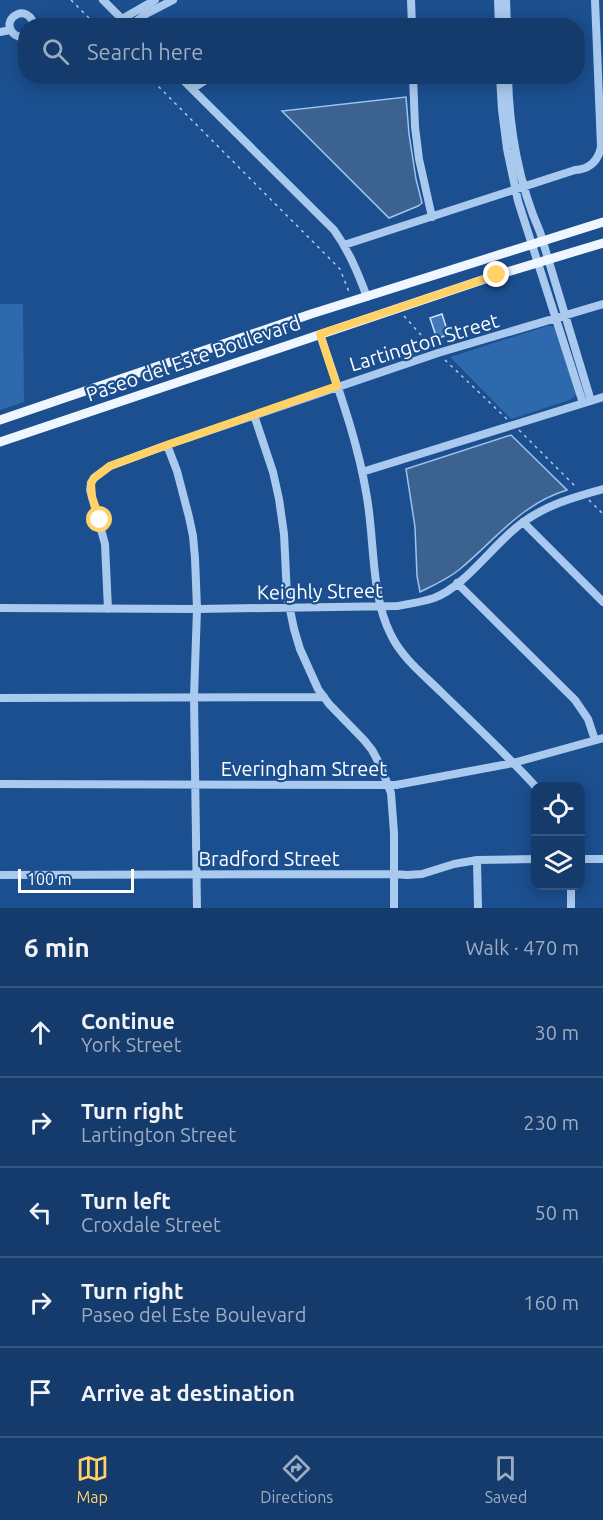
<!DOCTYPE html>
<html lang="en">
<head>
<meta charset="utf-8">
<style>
	:root { --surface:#143b6b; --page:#1d4271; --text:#f1f3f6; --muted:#9dadc1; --line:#33557e; --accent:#ffd166 }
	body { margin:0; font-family:Ubuntu,sans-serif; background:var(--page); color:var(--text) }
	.controls { position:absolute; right:18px; bottom:18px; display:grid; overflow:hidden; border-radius:12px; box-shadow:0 3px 15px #0003 }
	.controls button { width:54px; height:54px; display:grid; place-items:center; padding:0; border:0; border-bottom:2px solid var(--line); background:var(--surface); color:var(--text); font:30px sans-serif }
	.scale { position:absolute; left:18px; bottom:15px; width:116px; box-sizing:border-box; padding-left:6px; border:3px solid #fff; border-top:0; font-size:16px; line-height:21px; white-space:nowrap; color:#fff; -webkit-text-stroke:4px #1b4f8f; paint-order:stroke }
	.stop { position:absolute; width:18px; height:18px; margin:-14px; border:4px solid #ffd166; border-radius:50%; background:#fff }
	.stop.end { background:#ffd166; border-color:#fff; box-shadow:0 2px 6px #0008 }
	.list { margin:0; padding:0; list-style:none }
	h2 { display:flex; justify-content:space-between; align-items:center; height:78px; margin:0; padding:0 24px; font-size:26px }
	h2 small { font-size:20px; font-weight:400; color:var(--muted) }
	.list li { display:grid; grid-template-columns:39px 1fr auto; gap:18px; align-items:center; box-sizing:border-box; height:90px; padding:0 24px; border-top:2px solid var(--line) }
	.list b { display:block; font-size:22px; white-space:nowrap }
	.list p { margin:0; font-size:20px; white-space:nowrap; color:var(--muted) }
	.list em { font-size:20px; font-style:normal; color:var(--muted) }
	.icon { flex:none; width:33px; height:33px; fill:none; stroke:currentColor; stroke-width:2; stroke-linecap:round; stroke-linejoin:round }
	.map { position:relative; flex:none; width:603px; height:908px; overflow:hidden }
	.search { position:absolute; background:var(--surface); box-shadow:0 3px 15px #0003; left:18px; right:18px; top:18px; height:66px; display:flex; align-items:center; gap:15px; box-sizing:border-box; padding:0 21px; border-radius:24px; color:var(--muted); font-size:22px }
	.sheet { height:528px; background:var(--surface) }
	nav { display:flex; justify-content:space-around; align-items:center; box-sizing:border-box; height:84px; border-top:2px solid var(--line); background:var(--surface); font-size:16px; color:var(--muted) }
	nav a { display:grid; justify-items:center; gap:3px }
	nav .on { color:var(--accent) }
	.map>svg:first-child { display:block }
	.green { fill:#2e69ad }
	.water { fill:#3c6290; stroke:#9cc4f0; stroke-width:1.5 }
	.building { fill:#4478b7; stroke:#cfe3fa; stroke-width:1.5 }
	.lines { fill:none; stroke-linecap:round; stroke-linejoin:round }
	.path { stroke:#a9c9ee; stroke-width:1.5; stroke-dasharray:3 4.5; stroke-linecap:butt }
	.minor { stroke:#a9c9ee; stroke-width:8 }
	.major { stroke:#f0f6ff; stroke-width:9 }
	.route { stroke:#ffd166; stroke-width:8 }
	.labels { text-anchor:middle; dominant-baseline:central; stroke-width:4.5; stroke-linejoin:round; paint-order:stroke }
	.street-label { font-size:20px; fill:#fff; stroke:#1b4f8f }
</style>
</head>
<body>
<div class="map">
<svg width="603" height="908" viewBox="0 0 603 908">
	<rect width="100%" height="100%" fill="#1b4f8f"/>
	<path class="green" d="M0 304H23L24 402 0 410Z
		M547 326H552L557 329 577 394 570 400 511 419 450 357Z"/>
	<path class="water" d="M406 97 409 134 416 179 422 203 418 206 389 218 282 111Z
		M511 435 567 490C521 504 495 540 460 569 448 579 434 585 420 592L417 576 415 527 406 469Z"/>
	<path class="building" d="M442 314 448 333 444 336 437 339 430 318Z"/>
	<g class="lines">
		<path class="path" d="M71 0 97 26
			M148 76 340 269 349 292
			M404 316 431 346
			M445 360 507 419
			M519 430 577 488
			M589 500 603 514"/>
		<path class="minor" d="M103 0 125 22
			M411 0 412 26
			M498 0 499 26
			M506 0 507 26
			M122 19 155 0
			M130 26 146 14 173 0
			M0 32 10 30
			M26 37C20 37 16 37 12 32 1 17 29 2 34 26
			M179 76 334 230C349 251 358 273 367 297
			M413 76 415 127 419 159 432 217
			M500 76 502 110 507 149 518 201 583 403
			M508 76C509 128 519 185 540 232L591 401
			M192 89 206 80 214 76
			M344 245 575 170C590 169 598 161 601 147L595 0
			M320 334C337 386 357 438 366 492 375 537 370 594 391 635 402 658 425 676 442 693 474 724 506 754 536 787
			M254 415 273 472 279 499 284 534 287 595 294 629 300 649 318 689 329 704 364 740 372 750 380 765 391 793 394 833V908
			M167 445 177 471 189 517 193 536 195 558 197 609 194 697 197 908
			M362 472 603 397
			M523 522 603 602
			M457 583 575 700 588 719 595 740
			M0 608 197 609 397 606C409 604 422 602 434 598 466 586 494 543 522 523 546 505 574 497 603 489
			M108 609 105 544 90 490 91 483 94 478 110 466 167 445 438 353 603 304
			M0 698 324 697
			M0 784 396 785 513 763 603 738
			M580 859H603
			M477 860 478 908
			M0 875 394 874 407 875 422 874 454 864 477 860 536 859
			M571 886V908"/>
		<path class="major" d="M0 420 311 314 603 222
			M0 442 497 275 603 243"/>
	</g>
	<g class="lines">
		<path class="route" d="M100 520 92 497 91 483 94 478 110 466 167 445 337 386 320 334 497 275"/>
	</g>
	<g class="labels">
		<g class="street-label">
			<text transform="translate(424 342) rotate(-17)">Lartington Street</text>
			<text transform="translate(193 358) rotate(-19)">Paseo del Este Boulevard</text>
			<text transform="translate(320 591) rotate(-1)">Keighly Street</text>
			<text x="304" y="768">Everingham Street</text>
			<text x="269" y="858">Bradford Street</text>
		</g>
	</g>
</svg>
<div class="controls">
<button><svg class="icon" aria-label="locate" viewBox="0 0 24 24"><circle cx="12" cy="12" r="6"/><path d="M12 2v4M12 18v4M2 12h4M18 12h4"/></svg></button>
<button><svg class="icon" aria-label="layers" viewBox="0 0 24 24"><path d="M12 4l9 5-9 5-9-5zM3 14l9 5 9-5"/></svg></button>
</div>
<div class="scale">100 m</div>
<div class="stop" style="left:100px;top:520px"></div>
<div class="stop end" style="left:497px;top:275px"></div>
<div class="search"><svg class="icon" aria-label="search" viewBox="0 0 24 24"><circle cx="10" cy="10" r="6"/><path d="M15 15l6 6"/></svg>Search here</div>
</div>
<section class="sheet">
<h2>6 min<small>Walk · 470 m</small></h2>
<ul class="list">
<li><svg class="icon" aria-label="ahead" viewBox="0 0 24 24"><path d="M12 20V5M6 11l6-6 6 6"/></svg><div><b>Continue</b><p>York Street</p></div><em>30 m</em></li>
<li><svg class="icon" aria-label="right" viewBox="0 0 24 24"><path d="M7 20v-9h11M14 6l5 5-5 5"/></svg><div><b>Turn right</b><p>Lartington Street</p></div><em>230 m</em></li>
<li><svg class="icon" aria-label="left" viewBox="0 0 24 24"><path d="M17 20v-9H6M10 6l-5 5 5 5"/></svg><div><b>Turn left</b><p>Croxdale Street</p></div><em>50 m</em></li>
<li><svg class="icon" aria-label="right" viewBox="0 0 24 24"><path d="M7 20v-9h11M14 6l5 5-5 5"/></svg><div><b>Turn right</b><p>Paseo del Este Boulevard</p></div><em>160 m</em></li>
<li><svg class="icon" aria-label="arrive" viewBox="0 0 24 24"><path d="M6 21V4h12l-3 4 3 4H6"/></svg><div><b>Arrive at destination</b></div></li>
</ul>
</section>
<nav>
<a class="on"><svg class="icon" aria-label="map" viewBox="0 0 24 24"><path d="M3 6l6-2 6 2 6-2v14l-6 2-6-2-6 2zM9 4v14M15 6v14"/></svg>Map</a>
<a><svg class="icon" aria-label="directions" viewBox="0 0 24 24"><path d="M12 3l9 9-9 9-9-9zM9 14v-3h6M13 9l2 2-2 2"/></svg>Directions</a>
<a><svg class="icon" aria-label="saved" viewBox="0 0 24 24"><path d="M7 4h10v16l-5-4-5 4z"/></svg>Saved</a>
</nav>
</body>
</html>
